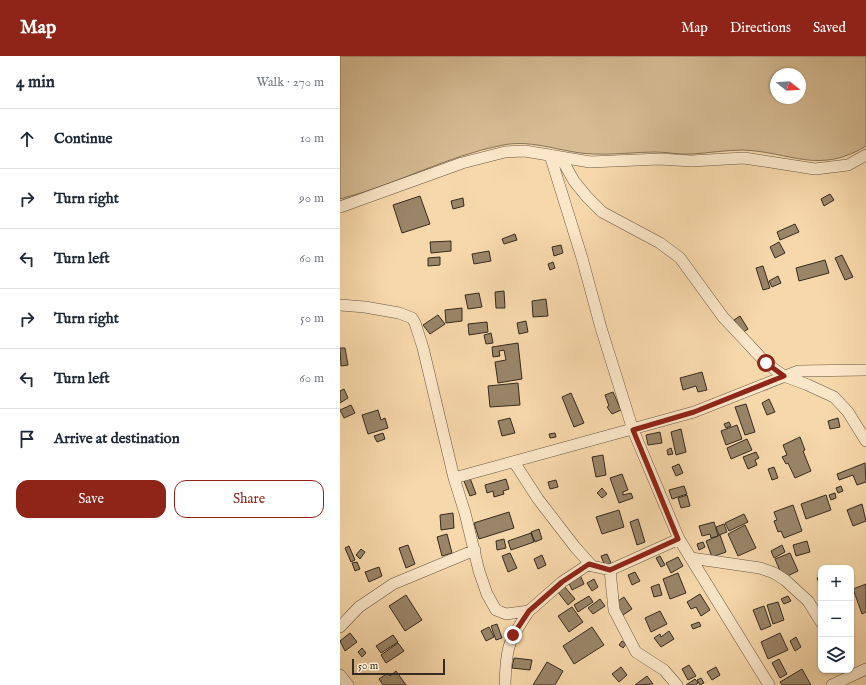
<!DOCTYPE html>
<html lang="en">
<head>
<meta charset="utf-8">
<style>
	:root { --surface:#fff; --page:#f2f2f3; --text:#1f2937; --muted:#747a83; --line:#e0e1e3; --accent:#8f2418 }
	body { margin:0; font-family:"IM FELL English",serif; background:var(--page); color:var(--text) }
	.controls { position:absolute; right:12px; bottom:12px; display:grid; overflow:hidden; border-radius:8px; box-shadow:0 1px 3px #0004 }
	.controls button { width:36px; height:36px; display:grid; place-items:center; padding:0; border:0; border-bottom:1px solid var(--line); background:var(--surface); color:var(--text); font:20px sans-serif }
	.compass { position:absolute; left:430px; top:12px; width:36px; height:36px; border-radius:50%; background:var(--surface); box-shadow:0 1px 3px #0004; rotate:107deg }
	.scale { position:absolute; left:12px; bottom:10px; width:93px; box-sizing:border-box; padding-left:4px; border:2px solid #352b22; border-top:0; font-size:11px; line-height:14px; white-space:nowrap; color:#352b22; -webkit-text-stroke:3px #fae6c8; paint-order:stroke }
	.stop { position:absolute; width:12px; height:12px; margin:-9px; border:3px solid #8f2418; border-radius:50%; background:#fff }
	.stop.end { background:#8f2418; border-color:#fff; box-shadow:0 1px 4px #0008 }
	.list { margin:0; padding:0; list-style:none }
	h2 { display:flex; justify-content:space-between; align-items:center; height:52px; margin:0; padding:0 16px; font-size:17px }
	h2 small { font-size:13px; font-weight:400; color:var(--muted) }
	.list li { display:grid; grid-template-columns:26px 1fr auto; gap:12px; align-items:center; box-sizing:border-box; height:60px; padding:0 16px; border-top:1px solid var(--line) }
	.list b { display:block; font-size:15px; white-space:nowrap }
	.list em { font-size:13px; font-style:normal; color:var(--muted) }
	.actions { display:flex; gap:8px; padding:12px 16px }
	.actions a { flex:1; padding:9px 0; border:1px solid var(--accent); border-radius:12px; text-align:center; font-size:14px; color:var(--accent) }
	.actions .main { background:var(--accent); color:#fff }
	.icon { flex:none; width:22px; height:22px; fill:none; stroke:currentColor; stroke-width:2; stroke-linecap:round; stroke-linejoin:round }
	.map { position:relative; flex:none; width:526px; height:629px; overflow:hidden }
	header { display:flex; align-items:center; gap:24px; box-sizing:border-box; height:56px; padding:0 20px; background:var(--accent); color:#fff }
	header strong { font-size:19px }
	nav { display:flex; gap:22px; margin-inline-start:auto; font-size:14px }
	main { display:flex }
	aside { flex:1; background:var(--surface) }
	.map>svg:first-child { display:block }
	.green { fill:#d6bb93; stroke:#86735a; fill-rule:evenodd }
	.building { fill:#9a8569; stroke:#352b22 }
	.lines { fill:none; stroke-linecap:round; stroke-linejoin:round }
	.street-casing { stroke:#665644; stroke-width:12 }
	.street { stroke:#fae6c8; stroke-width:11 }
	.route { stroke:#8f2418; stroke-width:5 }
</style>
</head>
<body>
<header>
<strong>Map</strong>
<nav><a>Map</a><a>Directions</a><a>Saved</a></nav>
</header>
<main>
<aside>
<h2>4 min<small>Walk · 270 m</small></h2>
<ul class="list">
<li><svg class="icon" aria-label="ahead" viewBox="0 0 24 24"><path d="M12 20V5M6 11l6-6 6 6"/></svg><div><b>Continue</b></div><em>10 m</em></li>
<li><svg class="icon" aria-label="right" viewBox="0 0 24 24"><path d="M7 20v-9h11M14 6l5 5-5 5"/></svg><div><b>Turn right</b></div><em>90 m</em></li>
<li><svg class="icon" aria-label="left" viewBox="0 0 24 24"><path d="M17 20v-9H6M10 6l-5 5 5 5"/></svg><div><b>Turn left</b></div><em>60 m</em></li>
<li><svg class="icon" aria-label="right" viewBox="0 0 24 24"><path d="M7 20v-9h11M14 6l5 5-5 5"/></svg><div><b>Turn right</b></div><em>50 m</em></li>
<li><svg class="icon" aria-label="left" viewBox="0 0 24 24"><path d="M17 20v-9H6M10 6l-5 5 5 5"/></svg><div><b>Turn left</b></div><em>60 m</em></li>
<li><svg class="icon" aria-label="arrive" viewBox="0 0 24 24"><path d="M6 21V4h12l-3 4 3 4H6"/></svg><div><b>Arrive at destination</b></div></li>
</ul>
<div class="actions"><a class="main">Save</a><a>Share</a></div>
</aside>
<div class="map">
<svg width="526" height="629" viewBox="0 0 526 629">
	<rect width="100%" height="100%" fill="#f7d8aa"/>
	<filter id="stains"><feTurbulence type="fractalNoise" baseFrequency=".005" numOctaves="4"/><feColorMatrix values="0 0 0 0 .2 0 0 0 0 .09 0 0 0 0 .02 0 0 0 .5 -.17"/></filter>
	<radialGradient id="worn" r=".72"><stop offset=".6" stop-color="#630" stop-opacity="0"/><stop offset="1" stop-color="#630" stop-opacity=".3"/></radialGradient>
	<path class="green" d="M0 0H526V90C479 119 451 96 403 94 386 94 369 97 352 98 340 99 328 96 316 96 295 96 274 99 253 98 222 97 194 83 163 89 106 100 56 129 0 143ZM436 18H460V42H436Z"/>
	<path class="building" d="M490 138 494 144 484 150 481 143Z
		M80 140 90 168 62 177 53 149Z
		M123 142 124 150 113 153 111 145Z
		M455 168 459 176 440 184 437 176Z
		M175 178 177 184 164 188 162 183Z
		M111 185V195L91 197 90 186Z
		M439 186 445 197 435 202 430 191Z
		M221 189 223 197 214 200 212 191Z
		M149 195 151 205 134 208 132 198Z
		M502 199 513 221 505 224 495 202Z
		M100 201V209L88 210V202Z
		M485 204 489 217 459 225 456 212Z
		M213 206 215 212 210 214 208 208Z
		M423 210 430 232 423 234 416 212Z
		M438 220 441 227 432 231 429 225Z
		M164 235 165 252H156L155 236Z
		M139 237 142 251 128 253 125 239Z
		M206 243 208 260 193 261 192 245Z
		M122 252V265L106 267 105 254Z
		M98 259 105 268 90 278 83 269Z
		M400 260 408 273 402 277 394 264Z
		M186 265 188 276 179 278 177 267Z
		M147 266 148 276 129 279 128 268Z
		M151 277 153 287 146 288 144 279Z
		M178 287 182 323 158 327 155 306 166 304 164 294 159 295 160 300 153 301 152 291Z
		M0 292H5L8 309 1 310Z
		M362 316 367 334 358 336 356 330 343 334 340 322Z
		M178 327 180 349 150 351 148 330Z
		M4 333 8 342 0 347V335Z
		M273 336 281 354 272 358 267 351 269 350 265 339Z
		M231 337 244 367 234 371 222 341Z
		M429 343 435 356 427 359 422 347Z
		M406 348 415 376 405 379 395 351Z
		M11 349 15 357 4 362 0 354Z
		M38 354 41 364 45 362 48 372 28 378 22 359Z
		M170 362 175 377 162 380 158 365Z
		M498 362 500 371 490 373 488 365Z
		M389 366 391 370 386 372 384 368Z
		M397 369 402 383 386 389 381 375Z
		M341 373 346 396 336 399 331 376Z
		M320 376 322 387 308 389 306 379Z
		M43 377 45 383 37 386 34 380Z
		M215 377 216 381 210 382 209 378Z
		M460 381 465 394 463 395 471 415 455 422 448 407 446 408 442 401 447 399 443 389Z
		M407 383 412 394 391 403 387 392Z
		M331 392 333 398 328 399 327 394Z
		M416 396 419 402 415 404 417 409 408 413 403 401Z
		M263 399 266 419 256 421 252 401Z
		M525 407 526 426 517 429 513 419 499 424 497 418Z
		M339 408 343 417 336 420 332 411Z
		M434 411 438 422 432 424 428 413Z
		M282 418 288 434 283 436V439L291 437 293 442 279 447 270 422Z
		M130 422 136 438 130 440 124 425Z
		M166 423 169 433 163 435 164 438 154 441 153 435 147 437 145 429Z
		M216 424 218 431 210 433 208 426Z
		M344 430 347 438 332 443 329 434Z
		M501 430 503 435 498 437 496 432Z
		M262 432 267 438 262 442 257 437Z
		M495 437 496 442 491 444 489 439Z
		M347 439 350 450 341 452 338 442Z
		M486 439 491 454 466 463 461 448Z
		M522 448 526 465 513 470 507 454Z
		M453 449 462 475 444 482 441 475 438 476 434 465 437 464 434 456Z
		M279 454 284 471 262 478 256 461Z
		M169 456 174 472 139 483 134 467Z
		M113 457 114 472 101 474 100 459Z
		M404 458 408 466 389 475 385 467Z
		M298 463 305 486 297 489 290 466Z
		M374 466 378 480 371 482 370 478 362 480 359 470Z
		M384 468 387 476 379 479 376 471Z
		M405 469 416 492 398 500 388 478Z
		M199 473 202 483 195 486 191 476Z
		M191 477 194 486 171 494 168 485Z
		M107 478 112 497 102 500 97 481Z
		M380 479 386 496 372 501 366 485Z
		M164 483 166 492 157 494 156 485Z
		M467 485 470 496 456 500 453 489Z
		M363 486 365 491 359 494 357 488Z
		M68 489 75 508 66 512 59 492Z
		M442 489 445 496 434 502 431 495Z
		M9 490 15 504 11 506 5 492Z
		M21 493 25 496 20 503 16 499Z
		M170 497 177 512 168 516 162 500Z
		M450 497 458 515 443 522 435 503Z
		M267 498 271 507 265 510 261 500Z
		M202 499 206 509 198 513 194 503Z
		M320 500 325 509 321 511 316 502Z
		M338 501 343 510 331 517 326 507Z
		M17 506 20 513 15 515 12 507Z
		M39 511 42 520 29 526 25 516Z
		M295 516 300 525 292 529 288 519Z
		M338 517 346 537 330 543 323 523Z
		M240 519 244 528 232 534 228 525Z
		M481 521V532L477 522Z
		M254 523 258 531 252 535 247 527Z
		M319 528 322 539 314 541 311 531Z
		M526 528V556L522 558 513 533Z
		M224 530 235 543 228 549 217 535Z
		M360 538 370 554 361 560 356 551 351 553 347 546Z
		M66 539 82 564 65 575 49 550Z
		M249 540 253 546 238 556 234 549Z
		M448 540 451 545 444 548 441 543Z
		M284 541 292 553 283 559 275 547Z
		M260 543 265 550 253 558 248 552Z
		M438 546 444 564 433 568 427 549Z
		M424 550 431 570 421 574 413 554Z
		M232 551 243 566 229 576 218 560Z
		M320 555 327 568 311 576 305 562Z
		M359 566 361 570 353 573 351 569Z
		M157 568 162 582 156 584 151 570Z
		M149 571 154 581 146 585 141 575Z
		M252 571 264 589 234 608 223 590Z
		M329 575 334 583 321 591 314 582 320 578 321 581Z
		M10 577 17 586 5 595 0 585Z
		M440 577 448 594 428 603 421 586Z
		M53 579 58 586 41 597 36 590Z
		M456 581 461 591 455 595 450 585Z
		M282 585 286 588 283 592 279 589Z
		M58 587 64 595 46 607 41 599Z
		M22 592 26 597 22 601 18 596Z
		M174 602 192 604 190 614 172 612Z
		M439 603 447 618 440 622 432 607Z
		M207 606 223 615 215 629H193Z
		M349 609 356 620 348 624 342 613Z
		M281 611 287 619 279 626 272 618Z
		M376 611 380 619 372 624 367 616Z
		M462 613 471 629H442L440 626Z
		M56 615 66 629H43L39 623 48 617 50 620Z
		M307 620 313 628 295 629Z
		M361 622 364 627 360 629 357 624Z
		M355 623 358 627 356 629H346Z"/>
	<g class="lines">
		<g class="street-casing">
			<path id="street" d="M210 99 242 202 261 272 293 374 339 483 429 629
				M221 102 234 125 247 141 262 156 320 187 340 202 383 261 426 307 444 320 468 329 494 341 508 356 526 385
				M0 151 122 107 165 96 185 95 250 106 320 103 351 105 404 102 475 113 508 109 526 99
				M0 249 25 251 59 257 72 262 75 267 83 292 114 422 125 457 139 515 147 538 156 554 166 558 189 555 222 526 249 508
				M174 406 198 443 235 491 252 510 270 514 339 483
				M114 422 354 356 458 315 526 314
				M351 502 420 512 434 517 445 524 468 545 481 566
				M270 514 274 554 296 596 324 614 337 629
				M0 571 19 551 53 528 135 494
				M0 619 8 629
				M165 629C166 591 168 586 189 555
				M492 629 526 613"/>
		</g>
		<use href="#street" class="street"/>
	</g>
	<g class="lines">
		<path class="route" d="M173 579 189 555 222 526 249 508 270 514 338 483 293 374 354 356 444 320 426 307"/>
	</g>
	<rect width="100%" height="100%" filter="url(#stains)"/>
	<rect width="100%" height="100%" fill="url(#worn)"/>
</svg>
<div class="controls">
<button>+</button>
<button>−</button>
<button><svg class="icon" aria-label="layers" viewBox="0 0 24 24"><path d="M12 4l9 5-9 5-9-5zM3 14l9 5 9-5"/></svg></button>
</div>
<svg class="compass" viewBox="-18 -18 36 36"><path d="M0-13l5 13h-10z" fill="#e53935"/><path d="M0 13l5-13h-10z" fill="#747a83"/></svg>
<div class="scale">50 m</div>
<div class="stop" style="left:426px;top:307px"></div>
<div class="stop end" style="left:173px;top:579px"></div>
</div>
</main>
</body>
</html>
